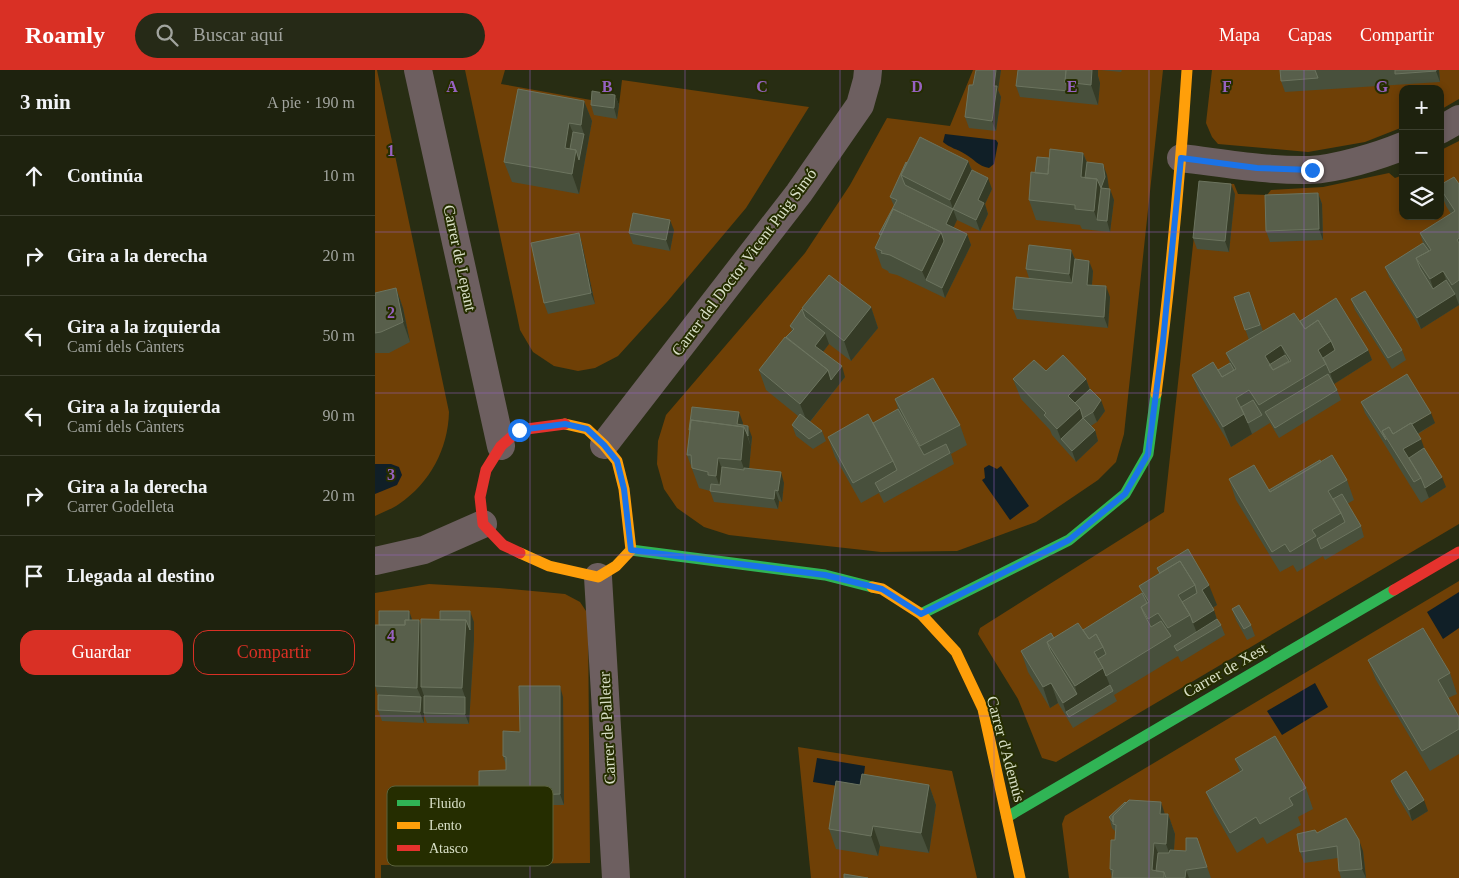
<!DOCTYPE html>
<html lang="es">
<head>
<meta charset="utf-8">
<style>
	:root { --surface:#1e220e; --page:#262a17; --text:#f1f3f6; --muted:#a1a49e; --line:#3c3f2e; --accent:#d93025 }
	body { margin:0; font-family:"Times New Roman",serif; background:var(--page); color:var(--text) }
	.controls { position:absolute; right:15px; top:15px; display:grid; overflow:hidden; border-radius:10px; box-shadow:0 2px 8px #0003 }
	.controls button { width:45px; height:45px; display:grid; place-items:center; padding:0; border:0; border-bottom:1px solid var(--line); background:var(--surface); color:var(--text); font:25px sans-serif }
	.stop { position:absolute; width:15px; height:15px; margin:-11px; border:4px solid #1a73e8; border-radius:50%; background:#fff }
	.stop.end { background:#1a73e8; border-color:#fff; box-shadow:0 1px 5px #0008 }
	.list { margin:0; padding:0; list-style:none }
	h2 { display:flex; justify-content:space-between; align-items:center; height:65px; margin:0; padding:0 20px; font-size:21px }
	h2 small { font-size:16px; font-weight:400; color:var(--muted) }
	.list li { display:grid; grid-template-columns:32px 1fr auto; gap:15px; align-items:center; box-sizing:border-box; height:80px; padding:0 20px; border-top:1px solid var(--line) }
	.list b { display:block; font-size:19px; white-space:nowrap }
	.list p { margin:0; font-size:16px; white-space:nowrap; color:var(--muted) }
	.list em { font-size:16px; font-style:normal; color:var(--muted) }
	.actions { display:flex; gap:10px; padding:15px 20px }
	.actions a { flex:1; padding:11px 0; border:1px solid var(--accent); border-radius:15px; text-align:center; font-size:18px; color:var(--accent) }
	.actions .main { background:var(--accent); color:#fff }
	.icon { flex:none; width:28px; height:28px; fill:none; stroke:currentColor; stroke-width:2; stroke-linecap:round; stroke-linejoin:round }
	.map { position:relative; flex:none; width:1084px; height:808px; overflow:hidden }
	header { display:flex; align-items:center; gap:30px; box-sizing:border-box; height:70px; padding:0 25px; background:var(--accent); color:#fff }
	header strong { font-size:24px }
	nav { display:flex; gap:28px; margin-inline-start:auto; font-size:18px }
	.search { width:350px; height:45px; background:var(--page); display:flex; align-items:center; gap:12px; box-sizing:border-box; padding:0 18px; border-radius:28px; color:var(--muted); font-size:19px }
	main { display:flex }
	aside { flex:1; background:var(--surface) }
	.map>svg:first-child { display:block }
	.green { fill:#6f4006 }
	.water { fill:#101f27 }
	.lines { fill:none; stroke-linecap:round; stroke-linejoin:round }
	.street { stroke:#6d5f60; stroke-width:28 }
	.fast { stroke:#30b455; stroke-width:11 }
	.slow { stroke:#ff9f0a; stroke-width:11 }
	.jam { stroke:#e5322d; stroke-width:11 }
	.wall { fill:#48503c }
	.shaded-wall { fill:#353b26 }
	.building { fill:#585f4b; stroke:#6c745f; fill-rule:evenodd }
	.route { stroke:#1a73e8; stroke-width:6 }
	.grid { fill:none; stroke:#9762c1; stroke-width:1; stroke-opacity:0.55 }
	.labels { text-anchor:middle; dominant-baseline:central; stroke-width:4; stroke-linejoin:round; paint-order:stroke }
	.street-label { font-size:16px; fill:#d9e0c7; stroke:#252d00 }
	.key { fill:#252d00; stroke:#5b633c; stroke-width:1 }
	.key-label { font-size:14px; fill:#d9e0c7 }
	.grid-label { font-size:16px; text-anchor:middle; font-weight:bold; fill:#9762c1; stroke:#252d00; stroke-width:4; stroke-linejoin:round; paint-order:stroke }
</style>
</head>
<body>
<header>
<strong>Roamly</strong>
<div class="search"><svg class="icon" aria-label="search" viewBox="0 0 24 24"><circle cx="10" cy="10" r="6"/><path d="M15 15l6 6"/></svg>Buscar aquí</div>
<nav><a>Mapa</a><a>Capas</a><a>Compartir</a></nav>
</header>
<main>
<aside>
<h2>3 min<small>A pie · 190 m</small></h2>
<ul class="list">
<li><svg class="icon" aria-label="ahead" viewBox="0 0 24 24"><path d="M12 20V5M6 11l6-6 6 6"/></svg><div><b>Continúa</b></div><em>10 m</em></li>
<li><svg class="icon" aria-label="right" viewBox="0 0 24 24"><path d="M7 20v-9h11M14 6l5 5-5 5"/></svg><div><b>Gira a la derecha</b></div><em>20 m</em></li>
<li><svg class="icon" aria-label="left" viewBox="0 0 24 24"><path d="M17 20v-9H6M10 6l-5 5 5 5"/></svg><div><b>Gira a la izquierda</b><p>Camí dels Cànters</p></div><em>50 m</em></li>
<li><svg class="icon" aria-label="left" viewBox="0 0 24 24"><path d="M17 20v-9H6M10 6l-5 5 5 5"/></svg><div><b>Gira a la izquierda</b><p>Camí dels Cànters</p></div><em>90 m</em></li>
<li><svg class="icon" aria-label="right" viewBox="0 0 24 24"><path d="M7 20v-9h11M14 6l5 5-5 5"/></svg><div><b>Gira a la derecha</b><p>Carrer Godelleta</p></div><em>20 m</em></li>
<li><svg class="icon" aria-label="arrive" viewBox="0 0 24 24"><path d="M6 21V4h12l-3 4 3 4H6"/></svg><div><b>Llegada al destino</b></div></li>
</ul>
<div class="actions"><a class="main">Guardar</a><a>Compartir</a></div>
</aside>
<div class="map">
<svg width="1084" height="808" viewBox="0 0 1084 808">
	<rect width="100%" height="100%" fill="#282d13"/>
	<path class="green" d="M0 0H2L74 342C73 379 55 413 24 434 17 439 8 442 0 446Z
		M90 0H130L126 14 244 35 247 10 434 37 371 138 292 232 243 286 220 298 203 301 179 296 158 282 145 260Z
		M598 0H788L749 364 741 392 723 410 661 452 582 481 506 482 354 465 329 457 302 438 289 419 282 394 283 371 291 345 430 183 475 115 512 48 575 56Z
		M837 0H1084V29L1065 40V19H1028V57L990 72 933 82 843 74 837 67 831 53Z
		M1084 71V454L681 692 667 688 643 629 603 564 605 558 789 442 823 129 844 113 859 114 863 124 892 125 896 120 948 117 1014 103 1020 108 1028 105V146H1065L1066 80Z
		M1084 511V808H694L687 754 690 746Z
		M54 514 124 518 190 524 205 532 213 544 215 793 6 795V808H0V523Z
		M423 677 577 701 602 808H436Z"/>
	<path class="water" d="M570 64 621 70 623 73 619 94 614 98C603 96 599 89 590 84 582 79 575 78 568 72Z
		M0 394H16L24 397 27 405 22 415 0 424Z
		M614 395 622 399 626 396 654 436 635 450 607 410 610 408 609 398Z
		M1084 522V558L1068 569 1052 542Z
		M940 613 953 637 907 665 892 641Z
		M442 688 490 696 487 720 438 712Z"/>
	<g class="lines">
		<path class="street" d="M43 0 126 376
			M1065 60 1084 49
			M806 88C848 93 892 101 935 100 961 99 1004 86 1028 76
			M229 375 424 123 485 35 492 10 493 0
			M0 491 49 480 108 454
			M223 507 241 808"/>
		<path class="fast" d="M256 480 450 505 497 517
			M546 544 694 470 750 424 773 384 781 324
			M632 747 1019 520"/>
		<path class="slow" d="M781 324C795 216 805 108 812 0
			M145 483 174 496 223 507 241 496 256 480 249 419 242 391 229 375 212 359 190 354
			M497 517 507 519 546 544 581 582 608 639 645 808"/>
		<path class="jam" d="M145 483 128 475 108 454 105 427 111 400 126 376 144 360 190 354
			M1019 520 1084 482"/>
	</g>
	<path class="wall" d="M601 0H626L623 20 626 27 621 61 594 58 590 47Z
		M643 0H725H723V6L725 13 723 35 645 27 641 16Z
		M726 0H747L746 2Z
		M905 0H1064L1065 12 910 22 906 11Z
		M240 25 244 35 242 49 219 45 216 35Z
		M209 31 217 51 204 124 137 112 129 92Z
		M708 83 712 92 732 105 733 119 739 130 735 162 707 159 705 155 661 150 654 130 660 103 674 88Z
		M593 91 597 100 617 119 610 134 613 144 605 161 582 150 578 158 592 164 596 175 570 228 522 205 514 203 513 201 507 198 500 178 505 167 504 164 519 136 515 127 532 93Z
		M1084 114V235L1046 259 1014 207 1010 197 1048 173 1045 163 1076 144 1071 136 1065 120V115Z
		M943 123 947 134 948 170 895 172 891 161Z
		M860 124 854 182 822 179 818 168Z
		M299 160 295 181 258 174 254 163Z
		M204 163 207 174 220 234 173 244 169 233Z
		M696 180 700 189 718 201 717 215 735 227 733 258 642 249 638 239 654 208 651 199Z
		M21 218 28 238 35 272 14 283H0V223Z
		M874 222 888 261 925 251 993 280 997 290 959 314 962 320 966 330 904 368 895 353 856 377 825 325 817 305 843 300 855 293 851 283 874 270 859 227Z
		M976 229 1027 280 1031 290 1017 299 980 240Z
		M496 237 503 258 476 291 454 274 448 282 470 307 435 352 447 361 451 371 438 379 421 366 417 355 423 346 391 320 384 300 417 261 415 256 427 239Z
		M671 301 711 309 715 319 730 341 722 352 716 356 720 360 723 371 701 392 677 365 675 360 646 329 638 309Z
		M520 329 585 355 592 375 576 384 579 394 509 433 504 423 486 433 460 387 453 367 498 353 523 339Z
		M986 332 1060 353 1043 364 1049 378 1071 417 1046 433 990 343Z
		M368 353 367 355 377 367 374 398 409 413 407 432 404 431 403 439 339 432 335 421 324 418 312 385 315 363 314 360Z
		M946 392 972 410 979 430 972 434 986 456 989 467 950 490 948 486 922 502 918 495 905 502 861 430 854 409 894 420Z
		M813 479 842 535 838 538 842 549 846 555 850 565 806 592 803 586 739 625 742 631 698 658 683 633 675 638 653 602 646 581 679 568 708 560 767 523 764 516 784 503 782 498Z
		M857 539 876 555 880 566 872 570 861 550Z
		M34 541 37 550H44L46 555 99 552V570L94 654 52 653 49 645V653L7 651 3 640V625L0 616 4 555Z
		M993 590 1075 603 1082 624 1073 628 1084 647V684L1055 701 1001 610Z
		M188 627 189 735H166V744H131V748L108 749 104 738 131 700V695L128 686 145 662Z
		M860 689 931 718 938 739 923 747 926 755 892 774 888 767 862 783 839 742 831 722 865 702Z
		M1016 711 1053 741 1037 751 1020 722Z
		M485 715H554L561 735 554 783 505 776 503 786 461 779 454 759Z
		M751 733 790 744H793L800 764 799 780 811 781 822 768 836 808H737L735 799 740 770 741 762 737 758 734 747Z
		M942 763 988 781 991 808H966L964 801 963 788 929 793 925 782Z"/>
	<path class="shaded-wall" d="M621 0H626L623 20 626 27 621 61 617 51 619 16Z
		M717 0H723V6L725 13 723 35 716 15Z
		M1061 0H1064L1065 12 1061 1Z
		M240 25 244 35 242 49 239 38Z
		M209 31 217 51 208 101 204 90 209 64 206 55Z
		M194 53 202 73 199 89 190 78Z
		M201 80 208 101 204 124 197 104Z
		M708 83 716 103 714 117 706 107Z
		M593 91 601 111 578 139 575 130Z
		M728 94 732 105 734 118 722 150 719 141 722 109Z
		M613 108 617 119 610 134 613 144 605 161 601 150 603 130Z
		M856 114 860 124 854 182 850 171Z
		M735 119 739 130 735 162 732 151Z
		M943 123 947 134 948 170 944 159Z
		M578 139 582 150 575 165 571 154Z
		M295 150 299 160 295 181 291 170Z
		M566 162 573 182 551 210 547 201Z
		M204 163 207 174 220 234 216 223Z
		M592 164 596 175 570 228 567 218Z
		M696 180 704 200 701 224 694 204Z
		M714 191 718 201 716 226 712 215Z
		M1068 201 1075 221 1062 229 1055 209Z
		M731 216 735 227 733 258 729 247Z
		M21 218 28 238 35 272 28 252Z
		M1080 224 1084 235 1046 259 1042 248Z
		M496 237 503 258 476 291 469 271Z
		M450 263 454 274 444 287 440 276Z
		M956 271 964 291 951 294 943 280Z
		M906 275 914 295 899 305 890 286Z
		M993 280 997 290 959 314 955 303Z
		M467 296 470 307 433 354 425 334 453 300Z
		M711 309 718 329 706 341 712 358 686 369 682 359 693 326Z
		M726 330 730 341 722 352 718 342Z
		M364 342 368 353 366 365 362 354Z
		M1056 343 1060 353 1040 365 1046 369 1053 389H1032L1026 384 1035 356Z
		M869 344 877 364 856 377 848 357Z
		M373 356 377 367 376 377 373 366Z
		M369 357 376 377 373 410 366 390Z
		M720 360 723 371 701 392 697 381Z
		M343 388 350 408 347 423 341 406Z
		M406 402 409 413 407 432 403 421Z
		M1067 407 1071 417 1054 428 1050 418Z
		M400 420 404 431 403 439 399 429Z
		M834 515 842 535 834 540 827 520Z
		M839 540 844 556 824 568 818 553Z
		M34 541 38 552 34 564Z
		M95 541 99 552V570L95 560Z
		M44 550 52 570 46 617 50 629 49 643V653L45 642 46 627 42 618Z
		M91 550 99 570 94 654 90 644V627L87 618Z
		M728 598 737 621 691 642 688 633 702 624 700 616Z
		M676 613 683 633 675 638 668 617Z
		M185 616 188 627 189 735 185 724Z
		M554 715 561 735 554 783 546 763Z
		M163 725 166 735V744L163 733Z
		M1049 730 1053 741 1037 751 1034 740Z
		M786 732 792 751 793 744 800 764 798 794 791 774 785 744Z
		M127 734 131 744V748L127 738Z
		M498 756 505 776 503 786 496 766Z
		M984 770 988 781 991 808 987 799Z
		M779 773 787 793 786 808 777 800Z
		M811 800 814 808H810Z"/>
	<path class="building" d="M601 0H621L619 16H622L617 51 590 47 594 15H598Z
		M643 0H691L690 12 694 21 641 16Z
		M691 0H717L716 15 690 12Z
		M905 0H940L943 8 906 11Z
		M1020 0H1061V1L1020 4Z
		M143 19 209 31 206 55 194 53 190 78 201 80 197 104 129 92Z
		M217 21 240 25 239 38 216 35Z
		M198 62 209 64 204 90 201 80 195 79Z
		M545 67 593 91 575 130 526 105Z
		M675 79 708 83 706 107 722 109 719 141 700 139V135L654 130 656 102 673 104Z
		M662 87 674 88 673 104 660 103Z
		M531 92 532 93 526 105 530 115 578 139 571 154 592 164 567 218 551 210 569 171 566 162 518 139 506 165 504 164 522 130 515 127Z
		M712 92 728 94 730 107 726 118 722 109 710 108Z
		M597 100 613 108 603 130 609 133 601 150 578 139Z
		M1079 107 1084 114V168L1082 170 1084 173V210L1077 215 1068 201 1055 209 1041 188 1056 180 1045 163 1080 141 1065 118V115Z
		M824 111 856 114 850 171 818 168Z
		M726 118 735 119 732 151 722 150Z
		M943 123 944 159 891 161 890 125Z
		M518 139 566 162 547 201 515 185 506 183 507 181 500 178Z
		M258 143 295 150 291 170 254 163Z
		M204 163 216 223 169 233 156 173Z
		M1048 173 1054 181 1041 188 1045 198 1058 219 1071 210 1080 224 1042 248 1010 197Z
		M654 175 696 180 694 204 651 199Z
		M700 189 714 191 712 215 731 216 729 247 638 239 641 207 697 213Z
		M454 205 496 237 469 271 427 238Z
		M21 218 28 252 6 262 0 263V223Z
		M990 221 1027 280 1013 288 976 229Z
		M874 222 885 255 870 260 859 227Z
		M961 228 993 280 955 303 951 294 948 288 960 280 956 271 943 250 930 259 925 251Z
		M427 239 430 247 450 263 440 276 467 296 456 310 453 300 411 267 419 259 415 256Z
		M919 243 930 259 943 250 956 271 943 280 951 294 884 335 874 320 861 328 869 344 848 357 817 305 838 292 847 307 861 299 851 283ZM906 275 916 291 898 300 890 286Z
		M410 267 453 300 425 334 384 300Z
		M688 285 711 309 693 326 705 338 682 359 669 345 671 343 638 309 659 290 671 301Z
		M910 285 914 291 898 300 894 295Z
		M855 293 859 300 847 307 843 300Z
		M953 304 962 320 900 358 890 342Z
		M1032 304 1056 343 1037 354 1036 353 1018 364 1014 357 1007 361 1011 370 986 332Z
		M558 308 585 355 545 376 520 329Z
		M715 319 726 330 718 342 708 348 705 338 700 333Z
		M878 330 887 345 873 353 869 344 866 337Z
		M317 337 364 342 362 354 373 356V366L369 357 316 350 315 360H314Z
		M523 339 549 385 571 374 575 383 505 422 500 413 522 400 518 391 498 353Z
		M425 344 447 361 434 369 417 355Z
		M493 344 518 391 478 413 453 367Z
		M708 348 720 360 697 381 686 369Z
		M316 350 369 357 366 390 343 388 341 406 333 405V402L317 398 316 385H312Z
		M1036 353 1046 369 1028 379 1046 408 1039 412 1007 361 1014 357 1018 364Z
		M1049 378 1067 407 1050 418 1046 408 1034 388Z
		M957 385 972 410 953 421 966 443 937 460 941 466 915 482 910 474 897 482 854 409 879 395 895 422Z
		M945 390 946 392 895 422 894 420Z
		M347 397 369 400V398L406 402 403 421 400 420 399 429 335 421 336 414 345 415Z
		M967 424 986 456 946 479 942 469 970 452 966 443 958 429Z
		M813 479 834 515 827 520 839 540 818 553 815 545 807 532 822 523 820 515 805 491 785 503 782 498Z
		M805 491 820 515 803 525 815 545 793 558 783 543 773 549 766 537 774 532 764 516Z
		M767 523 772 533 766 537 769 544 776 557 786 551 796 566 731 606 728 598 723 589 731 584 728 577 721 564 714 569 708 560Z
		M864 535 876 555 869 559 857 539Z
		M4 541H34V550H30V555H4Z
		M65 541H95V560L91 550H65Z
		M46 549 91 550 87 618 46 617Z
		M842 549 846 555 802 581 799 576Z
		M30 550H44L42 618 0 616V555H30Z
		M703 553 714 569 721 564 728 577 719 582 728 598 700 616 672 572Z
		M1048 558 1075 603 1063 610 1084 647V659L1047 681 993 590Z
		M676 563 679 568 672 572 675 580 702 624 688 633 676 613 668 617 646 581Z
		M735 615 738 621 694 647 691 642Z
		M144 616H185V724L163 725V733L127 734V738H104V701L131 700V687L128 686V661L145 662Z
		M3 625 46 627 45 642 3 640Z
		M49 626 90 627V644L49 643Z
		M900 666 931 718 914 728 918 735 885 754 881 747 855 763 831 722 868 700 860 689Z
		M1031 701 1049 730 1034 740 1016 711Z
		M487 704 554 715 546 763 498 756 496 766 454 759 461 711 485 715Z
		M754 730 786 732 785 744H793L791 774 779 773 777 800 789 802V808H737L738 800 735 799 736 770H740L741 755 738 754V746Z
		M750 732 751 733 738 746V752L734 747Z
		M971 748 984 770 987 799 964 801 962 776 925 782 922 764 940 760 942 763Z
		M811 768H822L832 797 811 800 810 808H791L789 802 781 801 783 783H794L795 780 811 781Z
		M469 804 493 808H469Z"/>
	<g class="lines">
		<path class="route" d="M144 360 190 354 212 359 229 375 242 391 249 419 256 480 450 505 507 519 546 544 694 470 750 424 773 384 788 271 806 88 882 98 937 100"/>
	</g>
	<path class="grid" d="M155 0V808M310 0V808M465 0V808M619 0V808M774 0V808M929 0V808M0 162H1084M0 323H1084M0 485H1084M0 646H1084"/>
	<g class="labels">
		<g class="street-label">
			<text transform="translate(85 188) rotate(78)">Carrer de Lepant</text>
			<text transform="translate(369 192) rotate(-53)">Carrer del Doctor Vicent Puig Simó</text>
			<text transform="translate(850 600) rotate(-30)">Carrer de Xest</text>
			<text transform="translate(232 658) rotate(-93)">Carrer de Palleter</text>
			<text transform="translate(631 679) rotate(75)">Carrer d'Ademús</text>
		</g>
	</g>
	<rect x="12" y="716" width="166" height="80" rx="8" class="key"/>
	<rect x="22" y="730" width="23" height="6" fill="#30b455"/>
	<rect x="22" y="752" width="23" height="7" fill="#ff9f0a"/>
	<rect x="22" y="775" width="23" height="6" fill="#e5322d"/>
	<g class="key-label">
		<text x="54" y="738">Fluido</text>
		<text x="54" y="760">Lento</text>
		<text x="54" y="783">Atasco</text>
	</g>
	<g class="grid-label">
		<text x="77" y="22">A</text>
		<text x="232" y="22">B</text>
		<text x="387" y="22">C</text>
		<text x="542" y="22">D</text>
		<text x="697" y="22">E</text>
		<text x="852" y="22">F</text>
		<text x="1007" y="22">G</text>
		<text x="16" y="86">1</text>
		<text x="16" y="248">2</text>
		<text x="16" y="410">3</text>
		<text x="16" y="571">4</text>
	</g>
</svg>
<div class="controls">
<button>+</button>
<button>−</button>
<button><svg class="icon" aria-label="layers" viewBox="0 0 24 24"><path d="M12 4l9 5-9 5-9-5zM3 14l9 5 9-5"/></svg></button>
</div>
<div class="stop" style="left:144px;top:360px"></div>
<div class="stop end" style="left:937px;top:100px"></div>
</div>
</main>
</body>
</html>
